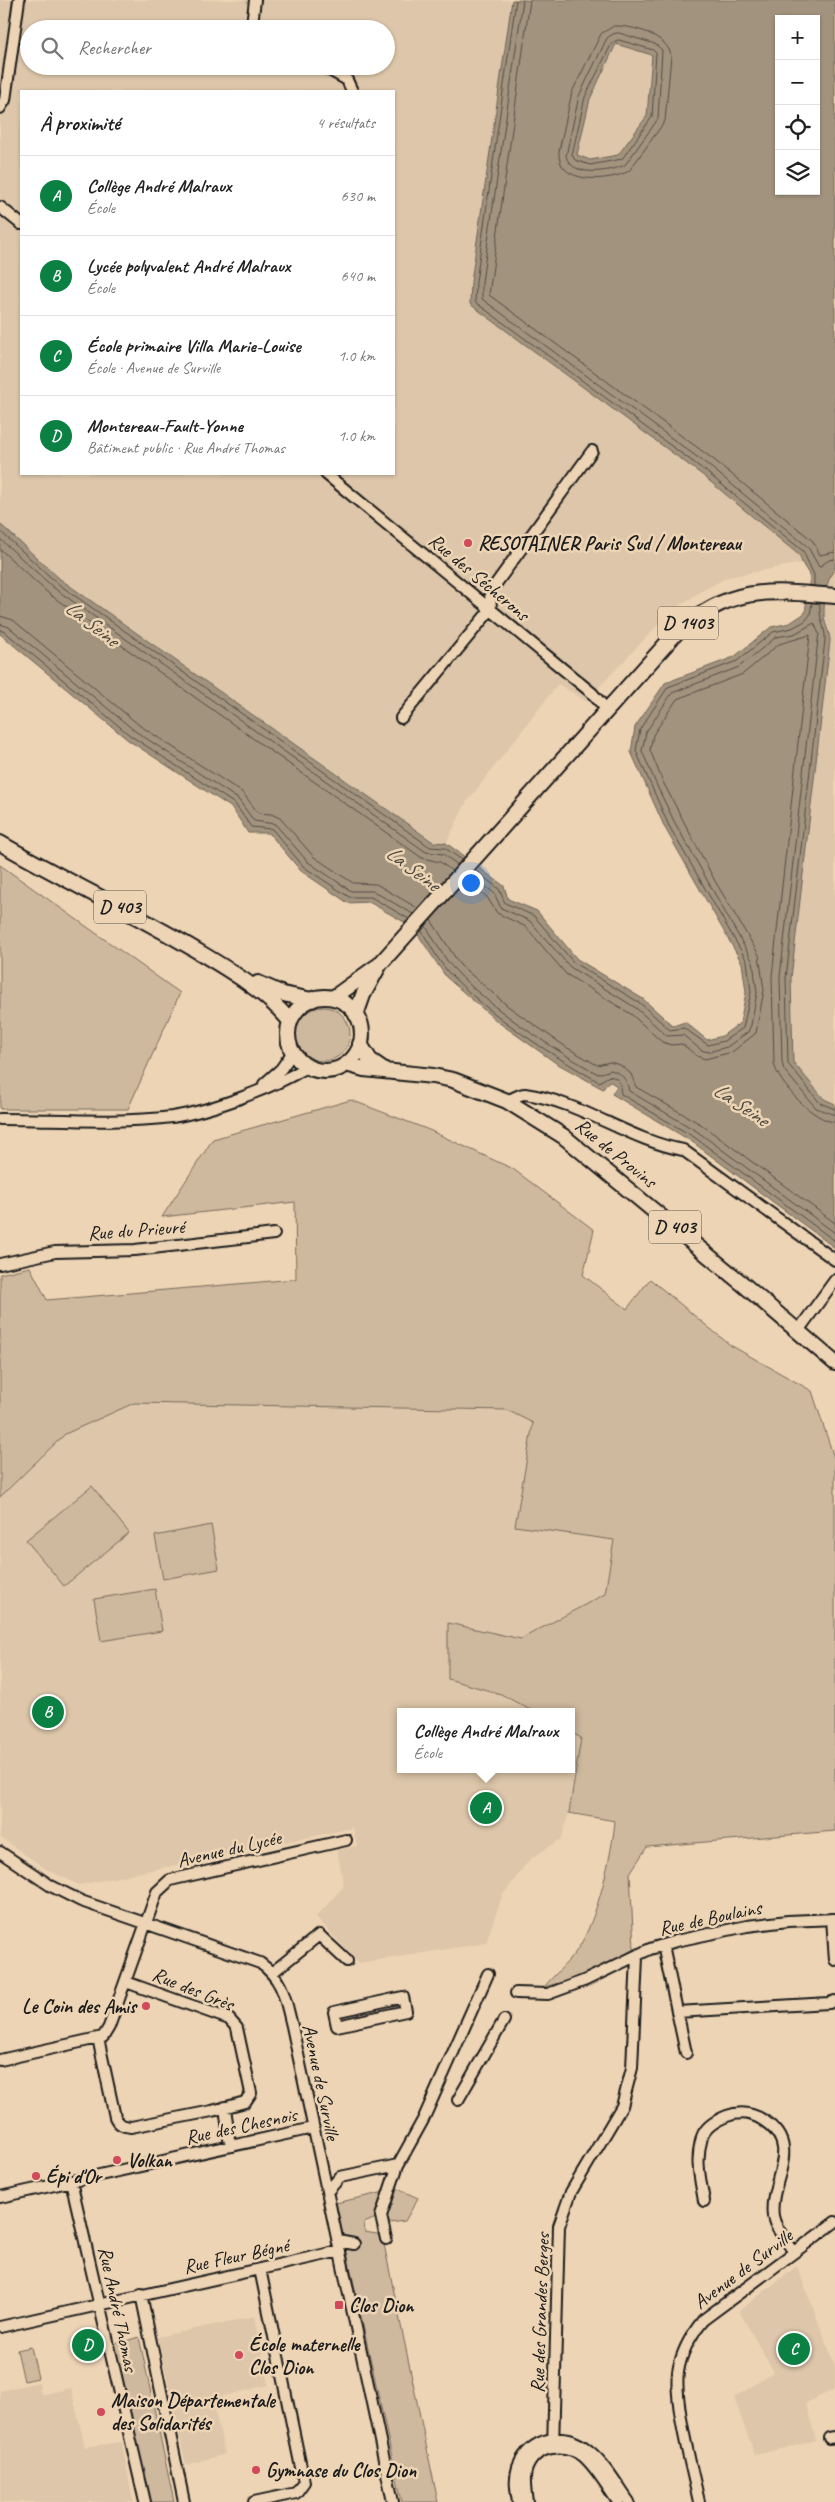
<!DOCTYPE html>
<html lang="fr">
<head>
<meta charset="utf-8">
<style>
	:root { --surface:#fff; --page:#f2f2f2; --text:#222; --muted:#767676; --line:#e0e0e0; --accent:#0b8043 }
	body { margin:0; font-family:Caveat,sans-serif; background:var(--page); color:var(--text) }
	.controls { position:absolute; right:15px; top:15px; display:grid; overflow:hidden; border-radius:0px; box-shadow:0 1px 4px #0004 }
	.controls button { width:45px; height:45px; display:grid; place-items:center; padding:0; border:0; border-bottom:1px solid var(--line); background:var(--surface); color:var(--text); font:25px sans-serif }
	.you { position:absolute; left:470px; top:882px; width:18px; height:18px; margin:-12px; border:4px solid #fff; border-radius:50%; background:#1a73e8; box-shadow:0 0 0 8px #1a73e833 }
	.badge { display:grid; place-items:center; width:32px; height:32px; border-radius:50%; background:var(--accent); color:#fff; font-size:16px; font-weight:700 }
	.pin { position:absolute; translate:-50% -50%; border:2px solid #fff; box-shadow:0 1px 5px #0006 }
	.popup { position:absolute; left:397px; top:1708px; width:178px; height:65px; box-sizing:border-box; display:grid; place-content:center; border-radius:0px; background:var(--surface); filter:drop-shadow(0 1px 4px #0005); font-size:16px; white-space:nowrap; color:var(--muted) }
	.popup b { font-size:19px; color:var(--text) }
	.popup::after { content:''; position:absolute; left:50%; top:100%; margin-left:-10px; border:10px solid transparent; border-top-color:var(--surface) }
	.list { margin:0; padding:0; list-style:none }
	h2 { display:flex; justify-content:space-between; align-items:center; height:65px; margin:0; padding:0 20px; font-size:21px }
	h2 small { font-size:16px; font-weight:400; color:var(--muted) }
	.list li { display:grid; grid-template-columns:32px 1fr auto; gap:15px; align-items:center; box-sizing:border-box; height:80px; padding:0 20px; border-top:1px solid var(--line) }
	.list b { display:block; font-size:19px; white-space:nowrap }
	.list p { margin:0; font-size:16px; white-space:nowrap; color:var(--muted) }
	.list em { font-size:16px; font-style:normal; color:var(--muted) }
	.icon { flex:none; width:28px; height:28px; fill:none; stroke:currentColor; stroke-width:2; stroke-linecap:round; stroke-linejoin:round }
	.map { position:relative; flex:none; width:835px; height:2502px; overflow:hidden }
	.search { position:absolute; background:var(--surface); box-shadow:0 1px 4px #0004; left:20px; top:20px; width:375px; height:55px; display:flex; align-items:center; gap:12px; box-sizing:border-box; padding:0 18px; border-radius:28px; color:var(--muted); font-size:19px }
	.panel { position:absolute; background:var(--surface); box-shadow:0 1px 4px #0004; left:20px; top:90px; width:375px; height:385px; border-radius:0px }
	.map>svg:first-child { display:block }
	.built { fill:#ddc6a9; fill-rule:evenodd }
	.green { fill:#cfb99e; stroke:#766a5d }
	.water { fill:#a2937e; stroke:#6c6357; fill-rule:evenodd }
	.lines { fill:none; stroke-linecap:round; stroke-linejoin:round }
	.shore { stroke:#524c43; stroke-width:1 }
	.minor-casing { stroke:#1c1c1c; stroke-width:14 }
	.major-casing { stroke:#1c1c1c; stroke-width:18 }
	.minor { stroke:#edd4b4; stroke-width:10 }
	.major { stroke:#edd4b4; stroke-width:14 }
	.poi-dot { fill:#d1495b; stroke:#edd4b4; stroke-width:2 }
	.labels { text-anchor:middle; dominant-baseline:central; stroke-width:5; stroke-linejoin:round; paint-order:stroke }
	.shield { fill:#edd4b4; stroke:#5b534a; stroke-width:1 }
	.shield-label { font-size:19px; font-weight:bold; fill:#1c1c1c }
	.poi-label { font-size:20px; font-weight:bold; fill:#1c1c1c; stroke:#edd4b4; text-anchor:start }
	.street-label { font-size:20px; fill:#1c1c1c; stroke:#edd4b4 }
	.water-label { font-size:21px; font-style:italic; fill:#4b463e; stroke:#edd4b4 }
</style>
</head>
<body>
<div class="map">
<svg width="835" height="2502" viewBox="0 0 835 2502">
	<rect width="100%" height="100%" fill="#edd4b4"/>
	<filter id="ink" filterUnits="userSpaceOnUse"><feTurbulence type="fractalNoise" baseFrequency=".02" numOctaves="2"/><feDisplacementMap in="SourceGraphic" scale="10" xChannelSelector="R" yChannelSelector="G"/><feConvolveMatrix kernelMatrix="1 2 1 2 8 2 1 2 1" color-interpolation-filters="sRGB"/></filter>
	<g filter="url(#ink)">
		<path class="built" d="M0 0H835V1104L824 1099 793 1062 791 978 830 632 824 615 828 583 809 581 807 569 802 563 728 577 700 592 670 612 586 701 558 684 466 803 446 843H433L60 579 0 524ZM779 19H816V191H779ZM29 29H386V66H29ZM21 91H394V474H21Z
			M78 1402 507 1410 532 1421 620 1486 614 1540 569 1813 561 1839 530 1859 502 1896 486 1943 359 1963 316 1917 344 1886 337 1850 357 1846 353 1828 79 1885 46 1869 0 1837V1423ZM401 1712H571V1769H401Z
			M797 2266 835 2366V2389L806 2403 816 2441 755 2455 734 2398 774 2372 739 2311Z
			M255 2316 268 2385 224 2396 214 2407 225 2454 186 2465 158 2337Z
			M39 2382 41 2395 71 2388 85 2447 122 2442 133 2502H0V2391Z"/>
		<path class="green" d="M0 865 180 993 128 1109H0Z
			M296 1034a27 27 0 1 1 54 0a27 27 0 1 1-54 0Z
			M351 1100 429 1130 513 1169 594 1230 583 1275 627 1309 650 1279 730 1345 812 1391 835 1461V1831L647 1847 630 1873 634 1949 595 1973 544 1987C555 1974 570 1961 579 1947 597 1919 612 1855 615 1821L569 1813 581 1738 571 1732V1712H534L501 1694 448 1679V1623L521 1639 605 1594 614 1540 515 1526 533 1423 507 1410 134 1403 65 1434 0 1497V1274L30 1267 47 1300 296 1279 295 1202 162 1217 213 1139Z
			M92 1486 129 1533 64 1586 26 1540Z
			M211 1525 219 1569 163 1579 155 1536Z
			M155 1589 162 1631 101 1641 94 1599Z
			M398 2189 418 2198 405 2221 390 2223 376 2218 364 2223 365 2232 382 2235 438 2502H402L336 2203Z
			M139 2337 174 2502H149L112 2345Z
			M31 2347 38 2378 24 2381 17 2350Z"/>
		<path class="water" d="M512 0H835V569C826 578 824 601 824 614 824 624 830 631 830 641L791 978 793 1062 824 1099 835 1104V1248L691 1141 612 1094 617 1086 609 1081 603 1089 556 1063 498 1022 446 977 413 927 369 902 348 903 301 871 269 833H248L232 808 128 740 0 634V524L60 579 433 842 446 843 504 886 508 899 537 911 577 959 643 999 673 1026 685 1022 707 1040 722 1036 740 1023 746 992 742 963 665 828 631 752 635 727 665 683 734 657 771 627 790 623 805 613 810 576 802 563 800 556 701 474 470 304 471 282ZM779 19H816V191H779ZM616 44 652 55 647 116 618 155 590 160 577 155 590 99Z"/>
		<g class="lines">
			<path class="shore" d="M516 0 476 282 475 302 704 470 803 551 814 575V586
				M523 0 482 282V299L708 465 808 547 819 567 829 560 835 559
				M530 0 489 295 713 459 813 541 820 555 835 552
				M614 26C632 25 669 36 671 56L665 121 629 171C609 182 556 185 559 151L572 92 601 34Z
				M619 33 655 44 662 50 658 119 625 165C609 172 572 178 566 156L579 96 607 38 613 34Z
				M619 40 653 50 656 53 652 117 622 159 590 165 575 160 572 155 585 97 612 43Z
				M0 531 57 583 430 847 445 848 462 860
				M0 539 54 588 426 852 443 854 458 865
				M0 549 49 594 422 858 440 862 452 871
				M820 603C818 620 826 627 825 640L786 978 788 1064 820 1103 835 1109
				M0 616 13 620 139 725 243 793 258 813 271 814 280 818 314 857 353 883 376 884 419 909
				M0 624 9 627 135 731 238 799 254 821 275 824 308 862 351 891H373L413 914
				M0 630 5 632 131 736 235 804 251 827 272 829 304 867 349 897H371L409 919
				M475 870 499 889 505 903 534 916 574 963 640 1003 670 1030 684 1028 708 1045 724 1041 743 1028 751 992 747 961 669 826 636 751 640 729 668 687 737 661 773 632 792 628 805 621 810 615 812 602
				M471 875 494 893 501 908 530 921 570 967 636 1008 667 1036 683 1035 701 1050 708 1052 727 1047 748 1032 751 1025 757 993 753 962 675 823 657 786 642 751 646 732 672 693 739 667 776 637 794 634 814 623 819 634 818 640 780 977 782 1062 784 1070 816 1108 835 1115
				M466 881 487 897 497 913 526 927 566 974 631 1014 662 1042 671 1045 682 1044 697 1056 705 1059 732 1052 756 1033 764 990 759 955 715 881 663 782 650 750 653 735 677 699 743 674 779 644 810 635 772 976 774 1063C777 1083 815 1122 835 1122
				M431 920 460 965 509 1007 566 1047 597 1065 610 1062 620 1065 631 1074 636 1087 702 1125 835 1223
				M425 925C435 940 443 958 455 970 492 1010 550 1047 598 1074L611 1070C623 1074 627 1080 629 1091L698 1132 835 1233
				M421 930C430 944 439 963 451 975 493 1018 547 1052 599 1082L609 1076C623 1079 619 1084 621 1094L694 1137 835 1241"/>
			<g class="minor-casing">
				<path id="minor" d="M255 0 252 24 255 29
					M322 66 347 80 352 91
					M0 108 5 100 19 0
					M0 207 21 224
					M326 474 592 693 607 710
					M401 718 491 609 490 592 592 451
					M264 1084 281 1069 293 1052
					M507 1101C512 1099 519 1094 525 1094 580 1101 628 1140 683 1150L835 1260
					M0 1119C57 1119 115 1124 172 1117 211 1111 273 1088 307 1067
					M0 1264 55 1252 135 1250 274 1234
					M798 1331 835 1280
					M0 1852 51 1886 81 1901 260 1963C284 1980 285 1999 292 2026L393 2502
					M832 1919 835 1960
					M663 1945 686 2053
					M273 1972 319 1935 347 1961
					M516 1993 548 1994 586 1980 650 1949 676 1941 747 1926 788 1921 835 1919
					M403 1997 406 2011 337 2026 334 2012Z
					M677 2012 829 2003 835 2001
					M98 2038 103 2037 109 2027 157 1892 170 1880 346 1840
					M0 2060 98 2038 115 2117C119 2125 123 2126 131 2127L212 2111 245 2102 251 2093 237 2028 229 2019 126 1982
					M458 2100 504 2020
					M225 2107 229 2139 233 2146
					M71 2181 145 2502
					M327 2192 340 2177 398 2165 423 2120 488 1974
					M0 2197 313 2128
					M704 2201C700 2177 695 2161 702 2137 705 2127 717 2120 727 2116 740 2111 752 2113 763 2120 805 2147 768 2181 773 2216 775 2229 787 2241 794 2252
					M386 2239 381 2216 398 2165
					M338 2241 354 2244
					M141 2294 184 2502
					M0 2327 340 2251
					M829 2438 835 2437
					M553 2447 559 2226 571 2192 622 2106 632 2068 637 1957
					M254 2502 296 2493 304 2482 260 2269
					M518 2502C516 2490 514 2479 518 2467 530 2437 564 2430 588 2450 605 2463 617 2485 629 2502
					M527 2502C526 2492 523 2482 526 2471 534 2446 563 2441 583 2456 597 2468 607 2487 618 2502
					M699 2502C692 2468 674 2404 678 2372 681 2352 691 2335 703 2320L835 2222"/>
			</g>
			<g class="major-casing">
				<path id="major" d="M0 843C64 880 130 911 194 949 229 970 264 990 290 1021
					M258 983 283 994 312 1000
					M288 1034a37 37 0 1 1 74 0a37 37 0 1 1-74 0Z
					M333 998 376 967
					M356 1015 363 995 380 964 676 633C730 585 769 590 835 596
					M360 1044 370 1060 386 1071
					M346 1064 364 1069 433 1076 453 1080 507 1101 563 1136 744 1285 835 1363"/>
			</g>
			<use href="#minor" class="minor"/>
			<use href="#major" class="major"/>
		</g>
	</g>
	<g class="poi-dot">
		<circle cx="468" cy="543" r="5"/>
		<circle cx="146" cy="2006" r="5"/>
		<circle cx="117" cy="2160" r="5"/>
		<circle cx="36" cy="2176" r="5"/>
		<rect x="334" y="2300" width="10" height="10" rx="2.5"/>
		<circle cx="239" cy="2355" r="5"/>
		<circle cx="101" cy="2412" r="5"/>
		<circle cx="256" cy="2470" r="5"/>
	</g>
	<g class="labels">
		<g class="shield">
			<rect x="658" y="606.5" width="60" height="33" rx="4"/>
			<rect x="94" y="890.5" width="52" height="33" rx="4"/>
			<rect x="649" y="1210.5" width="52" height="33" rx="4"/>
		</g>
		<g class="shield-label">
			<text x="688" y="623">D 1403</text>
			<text x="120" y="907">D 403</text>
			<text x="675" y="1227">D 403</text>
		</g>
		<g class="poi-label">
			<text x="478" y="543">RESOTAINER Paris Sud / Montereau</text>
			<text x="136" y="2006" text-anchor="end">Le Coin des Amis</text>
			<text x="127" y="2160">Volkan</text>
			<text x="46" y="2176">Épi d'Or</text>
			<text x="349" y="2305">Clos Dion</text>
			<text x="249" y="2344">École maternelle<tspan x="249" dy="23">Clos Dion</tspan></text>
			<text x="111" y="2400">Maison Départementale<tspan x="111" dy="23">des Solidarités</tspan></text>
			<text x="266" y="2470">Gymnase du Clos Dion</text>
		</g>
		<g class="street-label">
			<text transform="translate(479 577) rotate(40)">Rue des Sécherons</text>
			<text transform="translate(616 1153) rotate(39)">Rue de Provins</text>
			<text transform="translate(136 1230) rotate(-4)">Rue du Prieuré</text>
			<text transform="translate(229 1849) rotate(-13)">Avenue du Lycée</text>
			<text transform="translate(710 1918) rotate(-12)">Rue de Boulains</text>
			<text transform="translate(193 1989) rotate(22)">Rue des Grès</text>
			<text transform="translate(321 2082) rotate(78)">Avenue de Surville</text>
			<text transform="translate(241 2126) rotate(-12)">Rue des Chesnois</text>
			<text transform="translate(236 2256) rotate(-12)">Rue Fleur Bégné</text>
			<text transform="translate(743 2269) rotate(-37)">Avenue de Surville</text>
			<text transform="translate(118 2309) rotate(78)">Rue André Thomas</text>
			<text transform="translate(540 2313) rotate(-88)">Rue des Grandes Berges</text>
		</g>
		<g class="water-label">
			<text transform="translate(92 623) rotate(38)">La Seine</text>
			<text transform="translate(413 868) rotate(37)">La Seine</text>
			<text transform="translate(741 1104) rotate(34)">La Seine</text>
		</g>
	</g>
</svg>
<div class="controls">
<button>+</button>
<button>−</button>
<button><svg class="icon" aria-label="locate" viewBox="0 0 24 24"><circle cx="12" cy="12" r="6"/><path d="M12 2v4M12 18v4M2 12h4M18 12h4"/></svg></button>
<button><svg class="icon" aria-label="layers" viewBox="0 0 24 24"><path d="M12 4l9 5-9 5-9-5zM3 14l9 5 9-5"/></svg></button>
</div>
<div class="you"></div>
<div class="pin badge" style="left:486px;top:1808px">A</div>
<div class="popup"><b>Collège André Malraux</b>École</div>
<div class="pin badge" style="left:48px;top:1712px">B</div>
<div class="pin badge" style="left:794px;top:2349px">C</div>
<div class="pin badge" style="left:88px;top:2345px">D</div>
<div class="search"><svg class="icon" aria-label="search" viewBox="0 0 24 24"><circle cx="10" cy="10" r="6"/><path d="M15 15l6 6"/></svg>Rechercher</div>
<section class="panel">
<h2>À proximité<small>4 résultats</small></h2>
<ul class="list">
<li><span class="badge">A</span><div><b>Collège André Malraux</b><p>École</p></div><em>630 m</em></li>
<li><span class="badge">B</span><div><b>Lycée polyvalent André Malraux</b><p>École</p></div><em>640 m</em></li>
<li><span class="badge">C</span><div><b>École primaire Villa Marie-Louise</b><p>École · Avenue de Surville</p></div><em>1.0 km</em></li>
<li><span class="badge">D</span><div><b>Montereau-Fault-Yonne</b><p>Bâtiment public · Rue André Thomas</p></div><em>1.0 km</em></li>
</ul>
</section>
</div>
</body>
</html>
